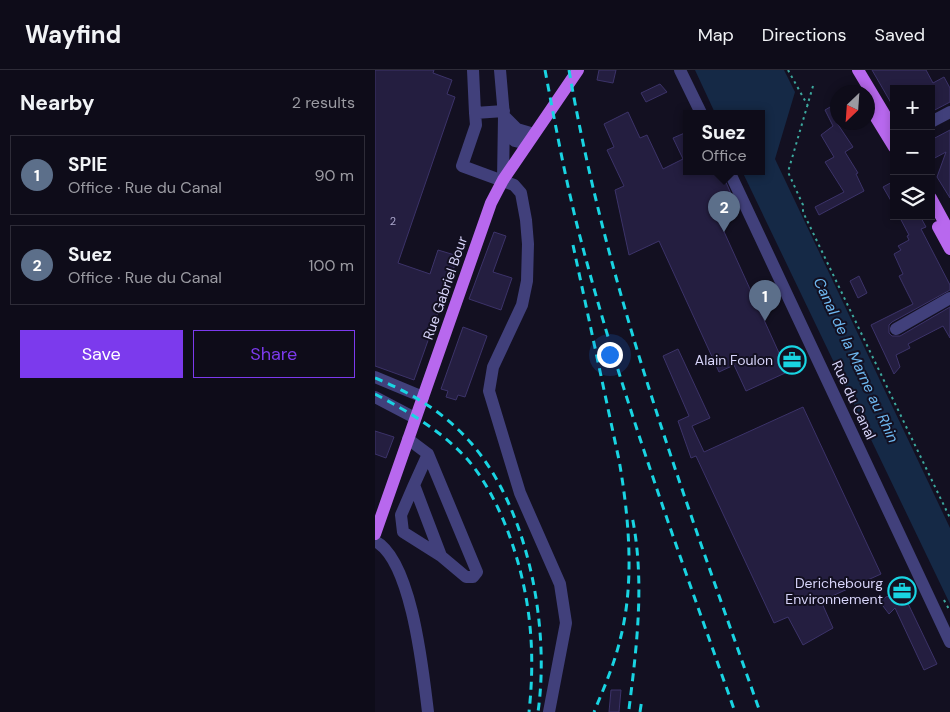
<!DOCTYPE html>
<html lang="en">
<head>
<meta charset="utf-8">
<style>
	:root { --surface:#0e0c19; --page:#171522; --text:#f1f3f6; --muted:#9b9ba2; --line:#2e2c38; --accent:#7c3aed }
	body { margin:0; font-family:"DM Sans",sans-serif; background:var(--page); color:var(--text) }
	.controls { position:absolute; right:15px; top:15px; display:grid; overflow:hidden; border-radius:0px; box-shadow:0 2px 8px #0003 }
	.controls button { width:45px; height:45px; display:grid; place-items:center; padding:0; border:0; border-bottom:1px solid var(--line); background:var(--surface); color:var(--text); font:25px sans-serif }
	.compass { position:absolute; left:455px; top:15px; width:45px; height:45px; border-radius:50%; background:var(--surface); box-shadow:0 2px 8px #0003; rotate:205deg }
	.you { position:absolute; left:234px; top:284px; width:18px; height:18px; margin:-12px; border:4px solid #fff; border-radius:50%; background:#1a73e8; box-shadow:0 0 0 8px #1a73e833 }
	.badge { display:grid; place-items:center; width:32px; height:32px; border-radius:50%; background:var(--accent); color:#fff; font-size:16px; font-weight:700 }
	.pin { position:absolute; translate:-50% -41px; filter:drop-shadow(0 1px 2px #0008) }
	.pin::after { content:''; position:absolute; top:26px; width:18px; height:15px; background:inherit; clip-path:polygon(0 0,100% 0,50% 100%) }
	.popup { position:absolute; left:308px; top:40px; width:82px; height:65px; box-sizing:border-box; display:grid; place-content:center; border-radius:0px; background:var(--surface); filter:drop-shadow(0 1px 4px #0005); font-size:16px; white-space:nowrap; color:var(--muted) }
	.popup b { font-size:19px; color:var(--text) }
	.popup::after { content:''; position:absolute; left:50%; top:100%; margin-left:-10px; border:10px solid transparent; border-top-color:var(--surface) }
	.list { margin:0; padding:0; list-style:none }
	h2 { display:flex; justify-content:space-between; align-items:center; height:65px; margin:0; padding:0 20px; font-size:21px }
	h2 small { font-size:16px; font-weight:400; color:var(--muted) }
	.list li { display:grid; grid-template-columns:32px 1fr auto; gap:15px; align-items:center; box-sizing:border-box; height:80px; margin:0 10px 10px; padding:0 10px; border:1px solid var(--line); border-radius:0px }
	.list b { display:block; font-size:19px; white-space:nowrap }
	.list p { margin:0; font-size:16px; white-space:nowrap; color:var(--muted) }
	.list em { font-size:16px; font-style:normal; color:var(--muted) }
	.actions { display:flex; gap:10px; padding:15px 20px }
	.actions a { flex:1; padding:11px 0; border:1px solid var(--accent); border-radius:0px; text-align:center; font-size:18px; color:var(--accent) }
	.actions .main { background:var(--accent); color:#fff }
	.icon { flex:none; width:28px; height:28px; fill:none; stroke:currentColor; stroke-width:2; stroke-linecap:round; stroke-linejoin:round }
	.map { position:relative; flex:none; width:575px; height:642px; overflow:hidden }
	header { display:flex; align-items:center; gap:30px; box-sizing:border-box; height:70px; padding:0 25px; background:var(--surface); border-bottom:1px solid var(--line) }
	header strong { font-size:24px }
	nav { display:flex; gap:28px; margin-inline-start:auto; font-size:18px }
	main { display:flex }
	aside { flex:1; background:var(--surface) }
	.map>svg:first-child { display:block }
	.water { fill:#152946 }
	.building { fill:#241e40; stroke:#3c3369 }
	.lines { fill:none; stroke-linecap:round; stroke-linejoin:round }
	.path { stroke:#3ca89e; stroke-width:2; stroke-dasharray:2.5 4; stroke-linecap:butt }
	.minor { stroke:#41407b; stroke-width:12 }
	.major { stroke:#b868ee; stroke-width:12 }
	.rail { stroke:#19d4e2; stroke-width:3; stroke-dasharray:8 6; stroke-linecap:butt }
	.labels { text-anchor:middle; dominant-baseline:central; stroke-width:4; stroke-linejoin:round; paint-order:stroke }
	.number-label { font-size:11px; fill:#aba7cc }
	.street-label { font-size:14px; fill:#d8d5fa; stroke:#131021 }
	.poi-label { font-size:14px; fill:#d8d5fa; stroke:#131021; text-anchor:end }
	.water-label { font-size:15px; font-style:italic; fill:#6eb7ef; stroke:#131021 }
</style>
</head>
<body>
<header>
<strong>Wayfind</strong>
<nav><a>Map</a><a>Directions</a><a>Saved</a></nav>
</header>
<main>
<aside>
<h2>Nearby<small>2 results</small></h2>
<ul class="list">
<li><span class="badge" style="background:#5c6f8a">1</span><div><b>SPIE</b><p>Office · Rue du Canal</p></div><em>90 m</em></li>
<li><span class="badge" style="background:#5c6f8a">2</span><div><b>Suez</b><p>Office · Rue du Canal</p></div><em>100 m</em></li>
</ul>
<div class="actions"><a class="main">Save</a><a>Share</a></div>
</aside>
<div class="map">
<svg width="575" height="642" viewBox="0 0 575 642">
	<rect width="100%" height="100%" fill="#131021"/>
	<path class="water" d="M320 0H409L420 22 400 89 575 458V534L367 101H386V43H340Z"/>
	<path class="building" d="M0 0H59L58 3 77 10 72 24 80 27 23 193 55 204 63 180 83 186 39 310 0 296Z
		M224 0H241L238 13 222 10Z
		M497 0H551L558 13 569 7 575 18V32L556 42V19H519V38Z
		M285 14 292 22 271 32 266 23Z
		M462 33V53L478 77 470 82 483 103 481 104 489 121 444 145 440 137 469 122 450 92 459 87 446 65 458 56 450 40Z
		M253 42 265 68 272 65 288 99 308 89 298 68 312 62V101H346L361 135 341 144 404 283 412 280 421 298 371 321 359 295 344 302 284 171 254 185 240 120 249 116 232 80 239 77 229 54Z
		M575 60V128L562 107 571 82 556 90V70Z
		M519 111V136L508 117Z
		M524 146H545L551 157 546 159 575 215V220L517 252 514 255V263L517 266H525L575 237V268L568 256 533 274 535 278 521 285 525 297 519 304 496 255 538 234 524 206 528 204 519 184 526 180 523 176 534 170 532 166 534 165Z
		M119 162 131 166 118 202 137 208 126 240 94 229Z
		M484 206 492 223 483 228 475 211Z
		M88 257 112 266 90 327 83 325 81 330 71 327 73 321 66 319Z
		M303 279 335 348 317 356 329 382 428 337 506 504 446 531 458 558 428 575 413 547 399 553 321 386 316 388 303 351 314 346 288 286Z
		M0 361 19 367 11 388 0 384Z
		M527 521 562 594 549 600 520 538 514 544 505 532 511 527Z
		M236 620H246L244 642H234Z"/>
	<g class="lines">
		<path class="path" d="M413 0 433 36
			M438 16 413 102 428 135V142L575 448
			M569 530 575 541"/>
		<path class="minor" d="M98 0 100 43
			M125 0 129 46 128 110
			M305 0 326 43
			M129 41 100 43 101 55 87 96 139 115 146 123 151 150 153 174 152 211 147 235 118 297 114 321 145 423 185 514 191 553 174 642
			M129 46 142 59 159 64
			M556 52 575 42
			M129 62 140 71 152 74
			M354 101 575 572
			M521 259 575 228
			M0 307 48 327
			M0 327 40 348
			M33 369 53 384 102 502 98 507H91L66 486 39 415 53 384
			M39 415 26 445 28 462 66 486
			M0 471C37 490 48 602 53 642"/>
		<path class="major" d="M483 0 519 60
			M492 33 519 77
			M556 128 575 163
			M563 157 575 179
			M0 464 116 133 128 110 203 0"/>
		<path class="rail" d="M170 0C180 53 190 107 203 159 245 323 304 483 360 642
			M194 0C232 221 311 431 385 642
			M198 175 244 390C254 447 260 513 245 570 239 595 229 618 219 642
			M0 308C37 323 70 343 96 373 154 439 175 558 163 642
			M0 324C34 342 67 361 93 390 110 410 122 434 132 459 155 520 161 578 154 642
			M254 639C262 575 270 510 257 446
			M265 642 267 629"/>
	</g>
	<defs>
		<g id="office-ring" transform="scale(1.4375)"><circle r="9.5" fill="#131021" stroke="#19d4e2" stroke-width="1.5"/><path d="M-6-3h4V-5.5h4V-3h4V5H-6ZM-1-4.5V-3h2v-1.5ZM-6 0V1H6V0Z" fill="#19d4e2"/></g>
	</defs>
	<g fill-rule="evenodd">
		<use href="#office-ring" x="417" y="290"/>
		<use href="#office-ring" x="527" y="521"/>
	</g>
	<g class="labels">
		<g class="number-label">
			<text x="18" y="151">2</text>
		</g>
		<g class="street-label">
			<text transform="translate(70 218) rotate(-71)">Rue Gabriel Bour</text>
			<text transform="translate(479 330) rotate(65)">Rue du Canal</text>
		</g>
		<g class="poi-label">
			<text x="398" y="290">Alain Foulon</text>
			<text x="508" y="513">Derichebourg<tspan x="508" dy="16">Environnement</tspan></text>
		</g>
		<g class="water-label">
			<text transform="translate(481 290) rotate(65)">Canal de la Marne au Rhin</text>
		</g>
	</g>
</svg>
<div class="controls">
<button>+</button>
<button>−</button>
<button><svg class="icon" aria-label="layers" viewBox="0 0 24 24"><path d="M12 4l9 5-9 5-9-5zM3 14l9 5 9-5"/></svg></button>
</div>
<svg class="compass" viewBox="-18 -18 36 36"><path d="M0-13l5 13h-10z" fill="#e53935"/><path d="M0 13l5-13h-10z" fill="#9b9ba2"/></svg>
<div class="you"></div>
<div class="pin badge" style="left:390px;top:251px;background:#5c6f8a">1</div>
<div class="pin badge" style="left:349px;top:162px;background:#5c6f8a">2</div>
<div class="popup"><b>Suez</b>Office</div>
</div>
</main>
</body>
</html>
